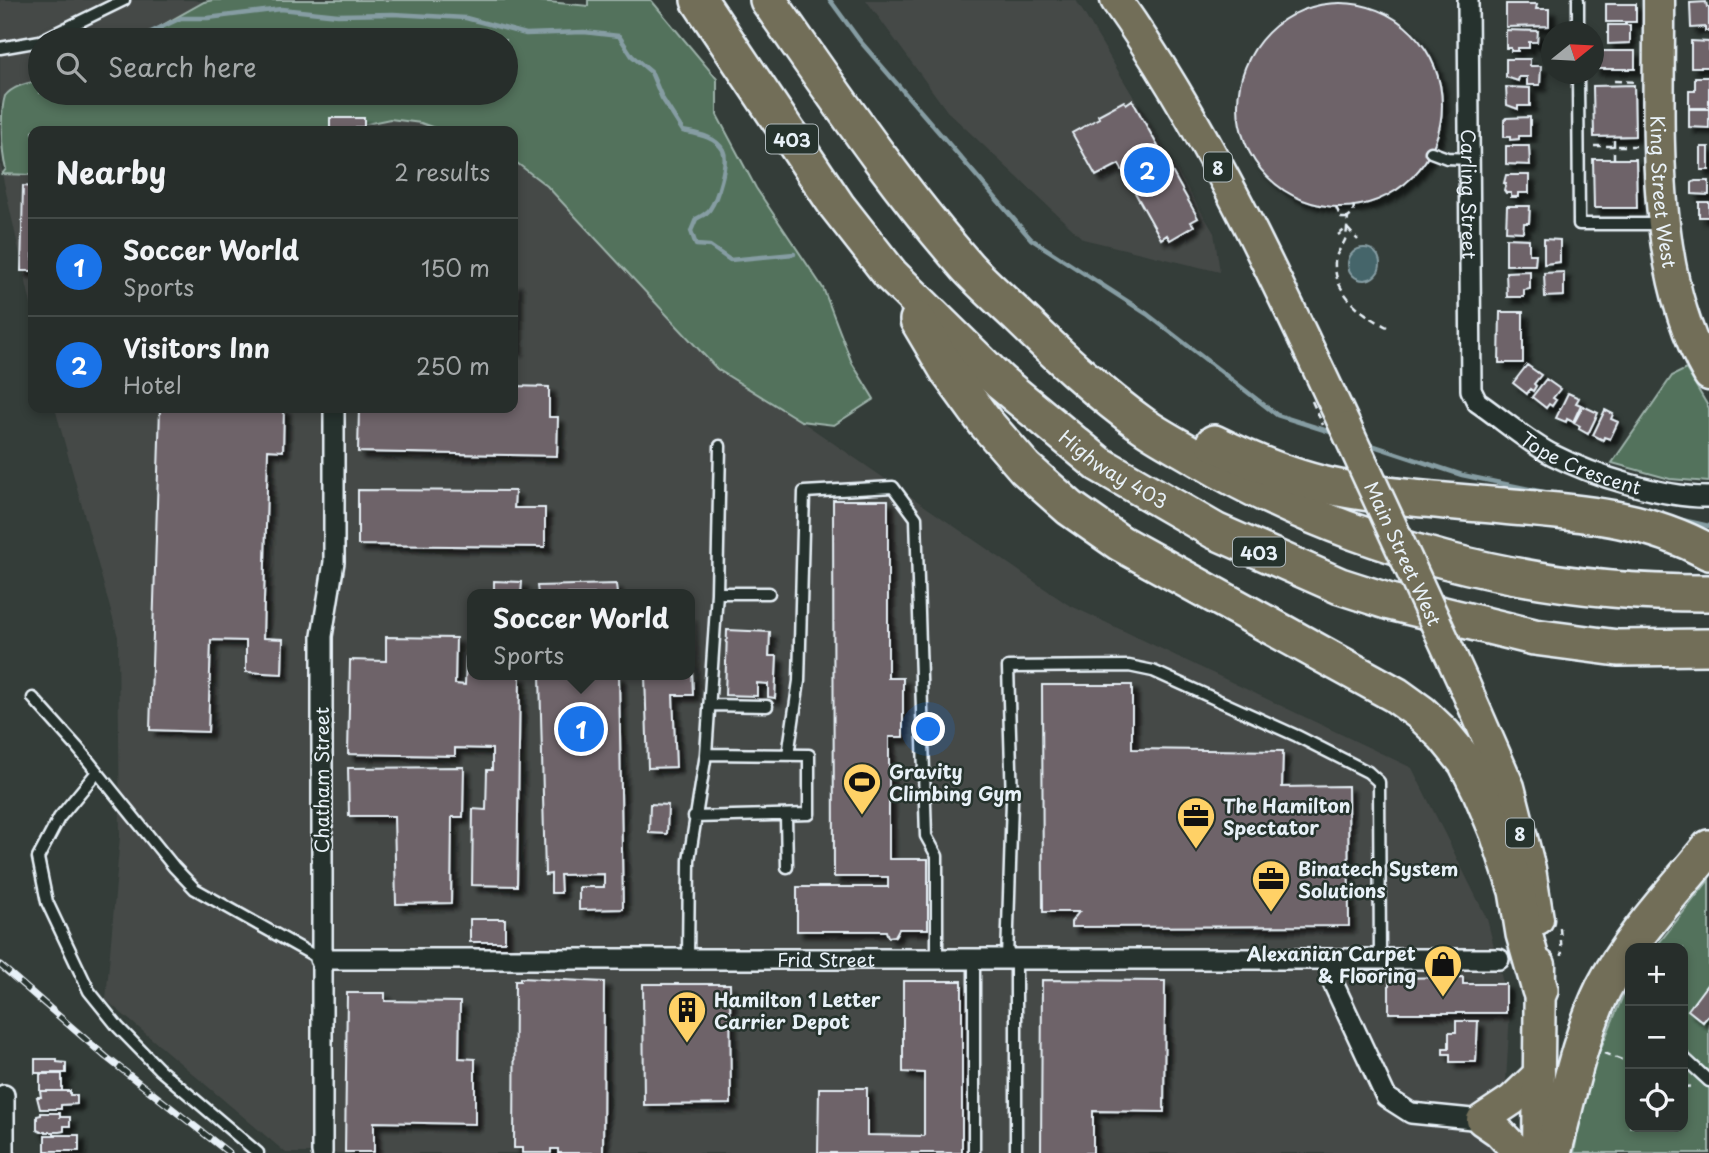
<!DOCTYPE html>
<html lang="en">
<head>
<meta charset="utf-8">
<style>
	:root { --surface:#272e2b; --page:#2f3633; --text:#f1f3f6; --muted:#a4a8a9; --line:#434a47; --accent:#1a73e8 }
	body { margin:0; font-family:"Playpen Sans",sans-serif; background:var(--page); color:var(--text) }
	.controls { position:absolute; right:21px; bottom:21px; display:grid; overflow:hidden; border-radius:14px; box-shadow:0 4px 10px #0003 }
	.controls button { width:63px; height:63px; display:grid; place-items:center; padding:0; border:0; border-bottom:2px solid var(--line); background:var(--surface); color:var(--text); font:35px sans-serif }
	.compass { position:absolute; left:1541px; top:21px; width:63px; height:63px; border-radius:50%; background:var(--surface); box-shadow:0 4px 10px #0003; rotate:72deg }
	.you { position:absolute; left:929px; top:730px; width:24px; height:24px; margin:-18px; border:5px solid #fff; border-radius:50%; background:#1a73e8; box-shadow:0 0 0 10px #1a73e833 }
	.badge { display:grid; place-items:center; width:46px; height:46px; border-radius:50%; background:var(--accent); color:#fff; font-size:23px; font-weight:700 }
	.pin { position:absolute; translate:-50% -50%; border:4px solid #fff; box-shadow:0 2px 7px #0006 }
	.popup { position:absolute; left:467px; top:589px; width:228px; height:91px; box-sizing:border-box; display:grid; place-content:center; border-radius:14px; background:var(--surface); filter:drop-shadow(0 2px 5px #0005); font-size:23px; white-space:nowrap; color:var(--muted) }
	.popup b { font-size:26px; color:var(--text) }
	.popup::after { content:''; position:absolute; left:50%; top:100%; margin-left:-14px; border:14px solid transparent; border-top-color:var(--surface) }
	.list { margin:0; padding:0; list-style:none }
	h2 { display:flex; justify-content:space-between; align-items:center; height:91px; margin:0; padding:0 28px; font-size:30px }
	h2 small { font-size:23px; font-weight:400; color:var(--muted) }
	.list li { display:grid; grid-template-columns:46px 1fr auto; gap:21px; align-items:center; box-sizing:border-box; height:98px; padding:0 28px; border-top:2px solid var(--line) }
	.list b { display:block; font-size:26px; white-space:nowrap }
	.list p { margin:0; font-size:23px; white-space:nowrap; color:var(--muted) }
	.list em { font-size:23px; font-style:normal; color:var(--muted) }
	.icon { flex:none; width:38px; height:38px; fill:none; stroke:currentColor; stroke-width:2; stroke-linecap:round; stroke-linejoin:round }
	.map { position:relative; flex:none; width:1709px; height:1153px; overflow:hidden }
	.search { position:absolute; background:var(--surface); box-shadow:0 4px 10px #0003; left:28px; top:28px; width:490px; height:77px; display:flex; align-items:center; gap:18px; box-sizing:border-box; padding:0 24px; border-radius:38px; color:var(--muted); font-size:26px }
	.panel { position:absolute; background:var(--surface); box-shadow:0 4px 10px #0003; left:28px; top:126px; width:490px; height:287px; border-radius:14px }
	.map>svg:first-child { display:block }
	.built { fill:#454947; fill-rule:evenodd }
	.green { fill:#52725c; stroke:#9db2aa; stroke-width:2 }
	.water { fill:#45656b; stroke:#869da3; stroke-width:2 }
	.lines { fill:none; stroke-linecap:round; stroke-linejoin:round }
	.stream { stroke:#869da3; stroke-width:4.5 }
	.building { fill:#6e6469; stroke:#e8f1f8; stroke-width:2; filter:url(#shadow) }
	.service-casing { stroke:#e8f1f8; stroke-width:15 }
	.minor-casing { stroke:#e8f1f8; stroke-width:24 }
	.primary-casing { stroke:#e8f1f8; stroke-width:35 }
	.motorway-casing { stroke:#e8f1f8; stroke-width:40 }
	.path { stroke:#e8f1f8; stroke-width:2.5; stroke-dasharray:7 5; stroke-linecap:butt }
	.service { stroke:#26332d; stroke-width:10 }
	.minor { stroke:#26332d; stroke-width:19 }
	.primary { stroke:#726e59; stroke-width:30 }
	.motorway { stroke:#726e59; stroke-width:35 }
	.rail-casing { stroke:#e8f1f8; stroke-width:7 }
	.rail { stroke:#26332d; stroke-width:4.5; stroke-dasharray:13; stroke-linecap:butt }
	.primary-bridge-casing { stroke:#e8f1f8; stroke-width:35; stroke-linecap:butt }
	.path-bridge { stroke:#e8f1f8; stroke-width:2.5; stroke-dasharray:7 5; stroke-linecap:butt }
	.primary-bridge { stroke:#726e59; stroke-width:30 }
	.labels { text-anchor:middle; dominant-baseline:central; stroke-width:5; stroke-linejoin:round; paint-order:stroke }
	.shield { fill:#26332d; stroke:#aeb8bb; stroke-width:2 }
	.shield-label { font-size:18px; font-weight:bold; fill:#e8f1f8 }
	.street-label { font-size:19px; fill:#e8f1f8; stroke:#26332d }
	.poi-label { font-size:19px; font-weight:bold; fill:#e8f1f8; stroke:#26332d; text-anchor:start }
</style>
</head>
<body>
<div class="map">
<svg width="1709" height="1153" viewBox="0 0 1709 1153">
	<defs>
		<filter id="shadow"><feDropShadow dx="6" dy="6" stdDeviation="2" flood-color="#0009"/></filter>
	</defs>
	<rect width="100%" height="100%" fill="#343d39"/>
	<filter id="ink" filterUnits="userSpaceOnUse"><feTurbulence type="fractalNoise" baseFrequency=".0143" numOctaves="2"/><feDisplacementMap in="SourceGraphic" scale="14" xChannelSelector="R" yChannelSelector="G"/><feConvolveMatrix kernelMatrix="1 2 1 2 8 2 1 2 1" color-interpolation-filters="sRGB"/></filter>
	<g filter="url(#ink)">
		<path class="built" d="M0 0H193L204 2 136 40H40V80L17 87 5 94 0 104Z
			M866 0H1076L1214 233 1220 272 1083 239 947 111Z
			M390 119 421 123 443 131H342V129Z
			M513 160 547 186 717 369 801 421 1067 604 1412 768 1487 919 1510 1011 1502 1153H286L106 1000 120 836 118 637 55 408H513ZM472 594H690V675H472Z
			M0 162 3 174 33 175V313L2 174H0Z"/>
		<path class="green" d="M213 0H529L588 6V0H651L717 79V115L756 188 823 288 852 363 874 399 834 425 801 421 717 369 547 186 513 160V131H443L421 123 390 119 342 129V131H33V175L2 174 6 169C1 152 0 111 5 96 13 86 28 83 40 80V93H506V40H136L204 2Z
			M1686 369 1709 408V482L1670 479 1612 463 1672 376Z
			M1709 880V1153H1574L1587 1081 1630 979V1127H1683V948H1655Z"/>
		<path class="water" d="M1348 264a16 16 0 1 1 32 0a16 16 0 1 1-32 0Z"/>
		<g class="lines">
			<path class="stream" d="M830 0 860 41 1031 239 1147 314 1277 415 1337 434
				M134 40 181 18H208L281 9 338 15 393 14 466 18 526 34 584 32 619 36 632 56 651 72 662 98 683 131C697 134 715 136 723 150 729 162 717 199 710 209 707 214 701 216 696 219L691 231 696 245 710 246 730 260 794 254
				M1365 443 1462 475 1553 494
				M1678 519 1709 526"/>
		</g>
		<path class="building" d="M1706 2 1707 7H1709V31H1705V27L1691 28 1690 3Z
			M1238 105a102 102 0 1 1 204 0a102 102 0 1 1-204 0Z
			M1506 4H1537L1536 9H1549V26L1506 27Z
			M1606 4H1636V22H1606Z
			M1608 25H1630V43L1608 44Z
			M1506 30 1538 31 1537 42H1529V48H1518V51H1511V48H1506Z
			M1691 41 1709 42V67H1691Z
			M1594 51H1635V69H1594Z
			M1506 59H1530V66H1541L1540 85H1527V77H1519L1518 81 1506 77Z
			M1695 77H1709V108H1689V90H1695Z
			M1634 85 1635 136 1594 137 1593 86Z
			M1506 87 1530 88V106H1518V109L1507 105Z
			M1132 100 1198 218 1191 222 1194 226 1170 240 1167 235 1161 239 1119 164 1096 176 1072 133 1099 118 1098 115 1124 101 1126 104Z
			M1689 109H1709V128L1689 127Z
			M1530 117V136H1519V139L1510 140V137H1504V120L1506 118Z
			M330 118H364V127H356V131H330Z
			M1506 146H1529L1530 165 1506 164Z
			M1701 147H1709V170H1701Z
			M1593 159H1636L1637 208H1594Z
			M1506 175H1529V193H1518V197H1511V193H1506L1504 190 1506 183H1504Z
			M1695 181H1709V195L1692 194V183Z
			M23 186 33 187V271H21Z
			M1699 202H1709V217H1699Z
			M1507 206H1530L1529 223H1524L1523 232 1506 231Z
			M1506 238 1529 239V254H1536L1535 265H1506Z
			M1544 239 1560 240V262L1544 264Z
			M1530 271V289L1524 290V297H1507L1506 272Z
			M1564 272V296L1545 297 1544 273Z
			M513 282H516V349H513Z
			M1500 312H1523V363H1499Z
			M1527 365 1541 375 1534 384 1536 386 1533 391 1530 389 1527 394 1513 383Z
			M1546 379 1560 389 1553 398 1556 400 1552 406 1549 404 1546 408 1532 397Z
			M513 386 549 387V417H558L557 456 358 452 359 408H513Z
			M1568 393 1579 398 1576 403 1581 405 1573 422 1567 419 1566 422 1556 418Z
			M1583 406 1598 413 1588 434 1579 429 1580 426 1574 423Z
			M160 408H284L283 451 268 450 263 638 283 639 282 674 246 672V641L211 640 208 732 150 730Z
			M1605 410 1613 414 1611 419 1618 422 1610 439 1604 437 1603 440 1593 435Z
			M358 490 515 491 514 508H545V547L358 545Z
			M833 500H888V678H903V737H889V859H928V929H899L895 936 888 937 886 931H797V887H888V877H834Z
			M494 581 522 582 521 594H494Z
			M616 584 617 594H538L537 586Z
			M690 615 693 695H673L676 767 648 768 645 675H690Z
			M727 630 770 632 769 656H777L775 698 768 697V684L757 683V696L725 695Z
			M386 637 456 638 455 684 465 685 466 657H472V675H520L517 886 472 885 473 809 486 810 487 770H492V749L455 748V756L348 754 350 660 386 661Z
			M540 675H619L623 909 579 910V887H604V874L560 875 561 893H551V874L545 875Z
			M1042 685H1132V749L1283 751 1282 787 1348 786 1349 926 1071 927V922L1079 912H1043Z
			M464 767 463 817H452L451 903 396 904 394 816H349L348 768Z
			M650 804 668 805 667 834 649 833Z
			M470 919H505V942H470Z
			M1463 977V984H1506V1013H1389V978Z
			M520 978 604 982 603 1153H558V1149H551V1153H522V1148H514L515 981H520Z
			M1042 980 1165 981 1164 1112 1093 1111V1153H1041Z
			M903 981H962V1153H818L819 1088H867V1135L924 1136V1073L903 1072Z
			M1709 982V1015L1703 1022 1688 1010Z
			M643 984H730L731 1104 644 1105Z
			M347 993H385V1001L460 1002 459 1058 475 1059V1124L374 1122V1152H345Z
			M1456 1021H1478L1476 1062H1450V1054H1443V1048H1449V1032H1456Z
			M35 1059H57V1062L66 1063V1073H35Z
			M40 1074H62V1091H40Z
			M40 1091H70V1095H77V1104L61 1105V1109H40L37 1097H41Z
			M41 1113H60V1117H70V1126H64V1131L59 1132H41L37 1130V1116L41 1115Z
			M45 1135H79V1151H45Z"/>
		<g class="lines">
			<g class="service-casing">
				<path id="service" d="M1578 0V32
					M42 40 124 0
					M0 48 40 41
					M1578 74 1579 224H1663
					M1431 152 1447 158 1469 159
					M717 593H769
					M33 698 77 747 174 867 195 889 320 959
					M709 705 767 706
					M788 755 799 681 804 492 893 487 916 518 926 836 937 856V959
					M97 772 59 818 38 858 47 902 89 991 118 1027 160 1070 258 1153
					M786 816 787 867
					M694 817 809 814V755L706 754
					M974 959V1153
					M1007 959 1012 801 1008 667 1129 666 1153 671 1297 736 1368 772 1379 782 1380 959
					M688 960 689 860 706 754 717 593 720 446
					M1683 1057 1709 1081
					M1016 1153V959"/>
			</g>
			<g class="minor-casing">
				<g id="minor">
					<path id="s1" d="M1468 0 1471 390 1477 402C1502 419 1526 441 1553 455 1594 476 1664 498 1709 497"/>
					<path id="s2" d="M320 959H1499"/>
					<path d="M1331 959 1333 983 1386 1097 1411 1113 1482 1120"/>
					<path d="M4 1095V1153"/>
					<path d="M322 1153V636L334 562V408"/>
				</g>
			</g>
			<g class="primary-casing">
				<g id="primary">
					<path d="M1116 0C1210 133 1277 282 1346 428"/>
					<path id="s3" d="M1659 0C1660 120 1647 268 1709 375"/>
					<path d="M1464 684 1509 787 1530 869 1538 919"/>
					<path d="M1519 1153 1498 1131 1482 1120 1512 1100 1539 1074"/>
					<path d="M1538 1153 1540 965"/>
				</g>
			</g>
			<g class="motorway-casing">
				<g id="motorway">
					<path id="s4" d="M699 0 837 206 891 275 1000 382 1099 464 1215 531 1340 586 1390 602 1534 637 1618 648 1709 647"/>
					<path d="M768 0C832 91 894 184 968 268 984 285 1002 301 1019 317 1058 355 1098 393 1143 425 1160 437 1180 447 1198 458 1352 549 1531 594 1709 593"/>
					<path d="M918 320 950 374 985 422 1025 468 1070 508 1120 543 1396 695 1421 713 1444 735 1466 762 1480 790 1498 833 1517 891 1524 934 1540 990"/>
					<path d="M1214 443C1253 462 1296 480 1339 488 1393 498 1449 501 1503 506 1577 513 1642 515 1709 552"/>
					<path d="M1553 1153C1568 1098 1578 1041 1603 989 1630 937 1673 893 1709 848"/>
				</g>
			</g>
			<path class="path" d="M1614 81 1638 82
				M1594 146H1636
				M1614 159V137
				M1354 205 1353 214 1348 218C1347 226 1347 234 1345 240 1342 247 1336 253 1335 261 1333 293 1362 314 1387 327
				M1336 207 1341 218H1348
				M1338 235 1347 228 1358 240
				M1560 928 1562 956
				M1604 1053 1630 1063
				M1683 1087 1695 1086"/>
			<use href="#service" class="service"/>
			<use href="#minor" class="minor"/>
			<use href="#primary" class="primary"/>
			<use href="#motorway" class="motorway"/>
			<g class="rail-casing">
				<path id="rail" d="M0 965 106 1057 229 1153"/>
			</g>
			<use href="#rail" class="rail"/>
			<g class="primary-bridge-casing">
				<g id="primary-bridge">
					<path id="s5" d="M1346 428 1464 684"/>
				</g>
			</g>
			<path class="path-bridge" d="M1312 401 1323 425"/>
			<use href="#primary-bridge" class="primary-bridge"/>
		</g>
	</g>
	<defs>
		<g id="stadium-pin" transform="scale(2.0125)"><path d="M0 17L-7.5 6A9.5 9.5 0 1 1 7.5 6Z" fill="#ffd166" stroke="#26332d"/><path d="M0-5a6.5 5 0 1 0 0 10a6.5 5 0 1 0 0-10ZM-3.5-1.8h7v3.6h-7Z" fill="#111"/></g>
		<g id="office-pin" transform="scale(2.0125)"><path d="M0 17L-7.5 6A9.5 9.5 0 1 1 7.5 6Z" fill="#ffd166" stroke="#26332d"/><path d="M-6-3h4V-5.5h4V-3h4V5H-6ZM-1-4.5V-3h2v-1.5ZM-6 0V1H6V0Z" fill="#111"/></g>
		<g id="shop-pin" transform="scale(2.0125)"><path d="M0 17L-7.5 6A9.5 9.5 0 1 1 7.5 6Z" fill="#ffd166" stroke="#26332d"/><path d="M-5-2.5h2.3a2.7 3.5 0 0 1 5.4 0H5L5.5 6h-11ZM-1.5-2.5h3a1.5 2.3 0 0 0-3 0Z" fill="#111"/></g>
		<g id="building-pin" transform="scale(2.0125)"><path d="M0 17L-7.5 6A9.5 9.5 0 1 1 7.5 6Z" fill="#ffd166" stroke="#26332d"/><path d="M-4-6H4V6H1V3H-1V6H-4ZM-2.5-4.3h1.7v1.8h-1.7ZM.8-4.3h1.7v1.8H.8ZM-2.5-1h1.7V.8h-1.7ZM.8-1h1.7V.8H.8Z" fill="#111"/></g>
	</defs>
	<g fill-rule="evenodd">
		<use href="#stadium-pin" x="862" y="782"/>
		<use href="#office-pin" x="1196" y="816"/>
		<use href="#office-pin" x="1271" y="879"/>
		<use href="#shop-pin" x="1443" y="964"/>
		<use href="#building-pin" x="687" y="1010"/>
	</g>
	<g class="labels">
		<g class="shield">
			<rect x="766" y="124.5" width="52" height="29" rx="5"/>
			<rect x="1204" y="152.5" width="28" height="29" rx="5"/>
			<rect x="1233" y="537.5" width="52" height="29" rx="5"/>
			<rect x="1506" y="818.5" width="28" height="29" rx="5"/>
		</g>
		<g class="shield-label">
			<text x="792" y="139">403</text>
			<text x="1218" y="167">8</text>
			<text x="1259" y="552">403</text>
			<text x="1520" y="833">8</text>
		</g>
		<g class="street-label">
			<text stroke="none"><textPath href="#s3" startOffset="192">King Street West</textPath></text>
			<text stroke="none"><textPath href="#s1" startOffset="194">Carling Street</textPath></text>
			<text stroke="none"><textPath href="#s1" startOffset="525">Tope Crescent</textPath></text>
			<text stroke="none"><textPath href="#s4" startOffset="632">Highway 403</textPath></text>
			<text stroke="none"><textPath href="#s5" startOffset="138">Main Street West</textPath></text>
			<text transform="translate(321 780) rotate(-90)">Chatham Street</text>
			<text stroke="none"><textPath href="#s2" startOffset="506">Frid Street</textPath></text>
		</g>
		<g class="poi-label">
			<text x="889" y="771">Gravity<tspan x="889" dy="22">Climbing Gym</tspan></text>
			<text x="1223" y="805">The Hamilton<tspan x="1223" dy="22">Spectator</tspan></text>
			<text x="1298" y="868">Binatech System<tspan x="1298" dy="22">Solutions</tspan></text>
			<text x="1416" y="953" text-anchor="end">Alexanian Carpet<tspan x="1416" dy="22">&amp; Flooring</tspan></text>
			<text x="714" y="999">Hamilton 1 Letter<tspan x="714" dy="22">Carrier Depot</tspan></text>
		</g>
	</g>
</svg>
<div class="controls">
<button>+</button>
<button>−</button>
<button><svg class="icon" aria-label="locate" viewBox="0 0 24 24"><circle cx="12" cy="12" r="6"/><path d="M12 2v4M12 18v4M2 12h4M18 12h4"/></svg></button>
</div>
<svg class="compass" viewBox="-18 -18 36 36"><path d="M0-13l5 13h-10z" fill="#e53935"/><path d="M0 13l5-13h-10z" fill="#a4a8a9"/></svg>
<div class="you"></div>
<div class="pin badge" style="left:581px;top:729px">1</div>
<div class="popup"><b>Soccer World</b>Sports</div>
<div class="pin badge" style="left:1147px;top:170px">2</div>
<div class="search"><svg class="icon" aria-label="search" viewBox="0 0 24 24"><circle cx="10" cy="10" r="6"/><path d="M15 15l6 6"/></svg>Search here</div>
<section class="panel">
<h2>Nearby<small>2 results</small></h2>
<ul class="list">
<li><span class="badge">1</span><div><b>Soccer World</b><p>Sports</p></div><em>150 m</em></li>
<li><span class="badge">2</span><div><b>Visitors Inn</b><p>Hotel</p></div><em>250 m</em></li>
</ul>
</section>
</div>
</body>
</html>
